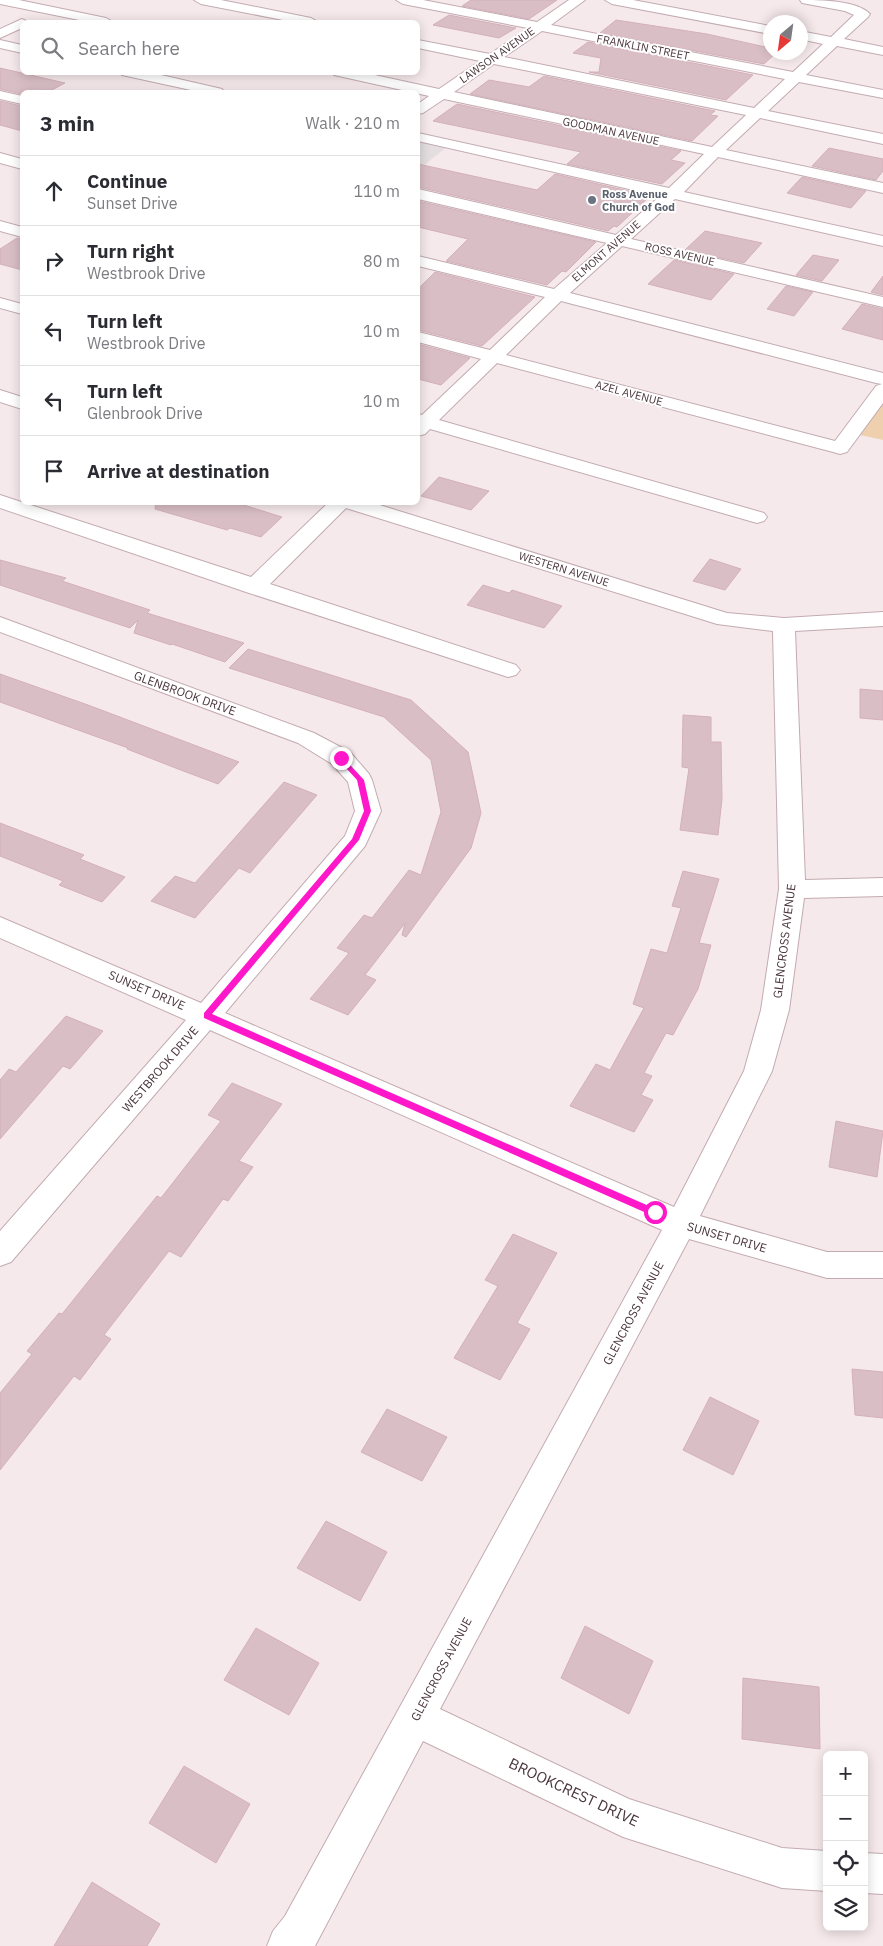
<!DOCTYPE html>
<html lang="en">
<head>
<meta charset="utf-8">
<style>
	:root { --surface:#fff; --page:#f7f7f7; --text:#2b2b33; --muted:#7c7c81; --line:#e1e1e2 }
	body { margin:0; font-family:"IBM Plex Sans",sans-serif; background:var(--page); color:var(--text) }
	.controls { position:absolute; right:15px; bottom:15px; display:grid; overflow:hidden; border-radius:8px; box-shadow:0 2px 12px #0003 }
	.controls button { width:45px; height:45px; display:grid; place-items:center; padding:0; border:0; border-bottom:1px solid var(--line); background:var(--surface); color:var(--text); font:25px sans-serif }
	.compass { position:absolute; left:763px; top:15px; width:45px; height:45px; border-radius:50%; background:var(--surface); box-shadow:0 2px 12px #0003; rotate:209deg }
	.stop { position:absolute; width:15px; height:15px; margin:-11px; border:4px solid #ff17ca; border-radius:50%; background:#fff }
	.stop.end { background:#ff17ca; border-color:#fff; box-shadow:0 1px 5px #0008 }
	.list { margin:0; padding:0; list-style:none }
	h2 { display:flex; justify-content:space-between; align-items:center; height:65px; margin:0; padding:0 20px; font-size:21px }
	h2 small { font-size:16px; font-weight:400; color:var(--muted) }
	.list li { display:grid; grid-template-columns:32px 1fr auto; gap:15px; align-items:center; box-sizing:border-box; height:70px; padding:0 20px; border-top:1px solid var(--line) }
	.list b { display:block; font-size:19px; white-space:nowrap }
	.list p { margin:0; font-size:16px; white-space:nowrap; color:var(--muted) }
	.list em { font-size:16px; font-style:normal; color:var(--muted) }
	.icon { flex:none; width:28px; height:28px; fill:none; stroke:currentColor; stroke-width:2; stroke-linecap:round; stroke-linejoin:round }
	.map { position:relative; flex:none; width:883px; height:1946px; overflow:hidden }
	.search { position:absolute; background:var(--surface); box-shadow:0 2px 12px #0003; left:20px; top:20px; width:400px; height:55px; display:flex; align-items:center; gap:12px; box-sizing:border-box; padding:0 18px; border-radius:8px; color:var(--muted); font-size:19px }
	.panel { position:absolute; background:var(--surface); box-shadow:0 2px 12px #0003; left:20px; top:90px; width:400px; height:415px; border-radius:8px }
	.map>svg:first-child { display:block }
	.green { fill:#eed0af }
	.parking { fill:#e4dee0 }
	.building { fill:#d9bec6; stroke:#d4b0bb }
	.lines { fill:none; stroke-linecap:round; stroke-linejoin:round }
	.minor-casing { stroke:#c3abb1; stroke-width:2 }
	.minor { fill:#fff; fill-rule:evenodd }
	.route { fill:#ff17ca }
	.worship-dot { fill:#6b7280; stroke:#fff; stroke-width:2 }
	.labels { text-anchor:middle; dominant-baseline:central; stroke-width:4; stroke-linejoin:round; paint-order:stroke }
	.far-street-label { font-size:11px; fill:#4b373d; stroke:#fff }
	.far-worship-label { font-size:11px; font-weight:bold; fill:#5b616d; stroke:#fff; text-anchor:start }
	.street-label { font-size:12px; fill:#4b373d; stroke:#fff }
	.near-street-label { font-size:15px; fill:#4b373d; stroke:#fff }
</style>
</head>
<body>
<div class="map">
<svg width="883" height="1946" viewBox="0 0 883 1946">
	<rect width="100%" height="100%" fill="#f6e9ec"/>
	<path class="green" d="M883 390V440L851 433Z"/>
	<path class="parking" d="M418 140 448 146 418 170Z"/>
	<path class="building" d="M471 0H557L529 19 462 6Z
		M449 15 516 28 499 38 433 25Z
		M616 20 707 34 770 48V52H777L764 64 600 33Z
		M588 42 753 75 726 100 589 72H599L601 58 573 53Z
		M0 68 65 83 48 92H22V94L0 89Z
		M544 76 715 111 710 115 718 116 692 141 470 94 489 80 529 87Z
		M0 101 22 106V131L0 125Z
		M457 104 681 151 671 160 685 163 662 184 567 164 581 152 433 121Z
		M829 148 883 159V171L876 180 812 166Z
		M418 164 537 190 555 174 650 196 617 227 614 226 608 231 418 187Z
		M802 177 866 191 851 208 787 193Z
		M418 201 596 242 566 272 562 271 547 285 446 261 468 239 418 227Z
		M705 231 762 243 744 263 685 250Z
		M17 238 22 239V270L0 264V249Z
		M813 255 839 260 822 281 796 275Z
		M674 260 734 274 711 300 648 284Z
		M435 272 535 297 482 346 418 330V289Z
		M883 276V295L871 292Z
		M786 286 813 292 794 316 767 309Z
		M862 304 883 309V340L842 329Z
		M418 344 470 358 441 385 418 379Z
		M439 477 489 491 471 510 421 496Z
		M156 502H234L282 517 261 537 230 528 227 530 155 509Z
		M710 559 741 569 725 590 693 581Z
		M0 560 66 578 62 581 150 610 147 613 244 643 225 662 172 644 171 645 134 633 138 620 130 628 0 585Z
		M483 585 509 593 512 590 562 606 544 628 467 605Z
		M248 649 411 700 468 752 481 813 471 848 406 937 402 935 405 923 365 975 376 980 348 1015 310 999 349 953 337 948 364 915 372 918 409 870 421 875 441 812 431 760 384 717 229 668Z
		M0 674 88 705 239 762 218 784 178 769 127 749 128 748 0 702Z
		M860 689 883 691V720L860 718Z
		M683 715 711 717V742H721L722 799 718 835 680 830 689 768 682 767Z
		M284 782 317 795 250 873 239 868 195 918 151 901 175 876 195 883Z
		M0 823 84 855 80 859 125 877 102 902 59 885 63 881 0 856Z
		M683 871 719 879 699 943 711 945 698 989 673 1035 666 1033 644 1073 652 1076 641 1095 653 1100 634 1132 570 1106 596 1064 610 1070 644 1008 633 1004 651 949 667 953 681 908 672 906Z
		M66 1016 103 1031 70 1069 63 1066 0 1139V1080L9 1069 16 1072Z
		M232 1083 282 1104 239 1161 253 1167 228 1201 223 1199 181 1257 169 1251 104 1335 111 1339 80 1380 74 1376 0 1470V1393L32 1354 27 1351 59 1313 62 1314 157 1196 161 1198 221 1121 208 1115Z
		M836 1121 883 1131 877 1177 829 1167Z
		M513 1234 557 1253 517 1323 530 1329 500 1380 454 1358 498 1286 485 1280Z
		M852 1369 883 1372V1418L855 1415Z
		M710 1397 759 1421 733 1475 683 1450Z
		M387 1409 447 1437 422 1481 361 1452Z
		M326 1521 387 1552 360 1601 297 1568Z
		M585 1626 653 1661 629 1714 561 1678Z
		M256 1628 319 1663 289 1715 224 1680Z
		M743 1678 819 1687 820 1749 742 1739Z
		M184 1766 250 1804 216 1863 149 1823Z
		M92 1882 160 1924 147 1946H54Z"/>
	<g class="lines">
		<g class="minor-casing">
			<path id="minor" d="M0 0H19L106 18 113 22H89L0 4Z
				M194 0H221L311 18 318 22H293L201 4Z
				M396 0H423L537 22 569 0H585L551 25 793 72 823 44 800 39V31L831 37 854 15 845 11 802 3 800 0C819 0 857 0 870 14L868 17 844 39 883 47V55L837 46 806 75 883 90V98L799 82 768 111 883 134V144L760 118 726 150 883 183V193L718 157 684 192 883 236V246L675 199 631 239 883 297V307L622 246 570 293 883 373V403L847 452 840 454 833 452 497 363 439 420 764 513 767 517 764 521 757 523 750 521 430 429 425 434 418 436V414L422 415 481 359 418 342V332L490 350 545 297 418 266V256L554 289 607 243 418 199V189L616 235 660 196 418 141V133L669 188 704 154 444 99 423 113 418 114V104L429 96 334 75 332 72H361L439 89 480 61 418 48V40L490 54 528 28 403 4ZM542 31 785 79 754 108 504 57ZM494 64 746 115 712 147 454 92ZM561 301 876 383 882 384 876 386 835 441 506 355Z
				M605 0H633L770 26V34L612 4Z
				M22 19 28 22H22V28L0 38V29Z
				M0 40 22 45V53L0 48Z
				M120 72H148L222 89 224 92H200L122 75Z
				M0 91 22 96V104L0 99Z
				M0 153 22 159V169L0 163Z
				M0 221 22 227V237L0 231Z
				M0 298 22 304V314L0 308Z
				M0 390 22 397V409L0 402Z
				M0 495 251 577 329 502H370L727 613 784 618 883 612V626L795 631 805 880 883 878V896L804 898 789 1010 772 1071 700 1216 827 1252H883V1278H827L689 1239 440 1709 629 1799 782 1848 827 1851V1891L782 1888 623 1837 423 1741 315 1946H267L273 1931 285 1916 662 1230 210 1030 11 1262 0 1266V1231L186 1020 0 938V917L201 1003 345 836 355 811 348 782 332 764 298 743 0 632V617L314 733 350 752 369 774 372 780 381 811 365 846 225 1013 674 1207 744 1071 761 1010 779 889 773 631 717 624 346 508 270 584 516 665 520 670 516 675 508 677 246 592 0 508Z
				M864 1853 883 1854V1894L864 1893Z"/>
		</g>
		<use href="#minor" class="minor"/>
	</g>
	<path class="route" d="M341 755 364 780 371 811 359 840 212 1014 658 1210V1215H651L204 1018V1013L352 839 364 811 357 780 337 758Z"/>
	<circle class="worship-dot" cx="592" cy="200" r="5"/>
	<g class="labels">
		<g class="far-street-label">
			<text transform="translate(643 47) rotate(11)">FRANKLIN STREET</text>
			<text transform="translate(497 55) rotate(-35)">LAWSON AVENUE</text>
			<text transform="translate(611 131) rotate(12)">GOODMAN AVENUE</text>
			<text transform="translate(606 251) rotate(-41)">ELMONT AVENUE</text>
			<text transform="translate(680 254) rotate(13)">ROSS AVENUE</text>
			<text transform="translate(629 393) rotate(15)">AZEL AVENUE</text>
			<text transform="translate(564 569) rotate(17)">WESTERN AVENUE</text>
		</g>
		<g class="far-worship-label">
			<text x="602" y="194">Ross Avenue<tspan x="602" dy="13">Church of God</tspan></text>
		</g>
		<g class="street-label">
			<text transform="translate(185 693) rotate(20)">GLENBROOK DRIVE</text>
			<text transform="translate(784 941) rotate(-83)">GLENCROSS AVENUE</text>
			<text transform="translate(147 990) rotate(23)">SUNSET DRIVE</text>
			<text transform="translate(160 1069) rotate(-49)">WESTBROOK DRIVE</text>
			<text transform="translate(727 1237) rotate(16)">SUNSET DRIVE</text>
			<text transform="translate(633 1313) rotate(-62)">GLENCROSS AVENUE</text>
			<text transform="translate(441 1669) rotate(-62)">GLENCROSS AVENUE</text>
		</g>
		<g class="near-street-label">
			<text transform="translate(574 1792) rotate(25)">BROOKCREST DRIVE</text>
		</g>
	</g>
</svg>
<div class="controls">
<button>+</button>
<button>−</button>
<button><svg class="icon" aria-label="locate" viewBox="0 0 24 24"><circle cx="12" cy="12" r="6"/><path d="M12 2v4M12 18v4M2 12h4M18 12h4"/></svg></button>
<button><svg class="icon" aria-label="layers" viewBox="0 0 24 24"><path d="M12 4l9 5-9 5-9-5zM3 14l9 5 9-5"/></svg></button>
</div>
<svg class="compass" viewBox="-18 -18 36 36"><path d="M0-13l5 13h-10z" fill="#e53935"/><path d="M0 13l5-13h-10z" fill="#7c7c81"/></svg>
<div class="stop" style="left:655px;top:1212px"></div>
<div class="stop end" style="left:341px;top:758px"></div>
<div class="search"><svg class="icon" aria-label="search" viewBox="0 0 24 24"><circle cx="10" cy="10" r="6"/><path d="M15 15l6 6"/></svg>Search here</div>
<section class="panel">
<h2>3 min<small>Walk · 210 m</small></h2>
<ul class="list">
<li><svg class="icon" aria-label="ahead" viewBox="0 0 24 24"><path d="M12 20V5M6 11l6-6 6 6"/></svg><div><b>Continue</b><p>Sunset Drive</p></div><em>110 m</em></li>
<li><svg class="icon" aria-label="right" viewBox="0 0 24 24"><path d="M7 20v-9h11M14 6l5 5-5 5"/></svg><div><b>Turn right</b><p>Westbrook Drive</p></div><em>80 m</em></li>
<li><svg class="icon" aria-label="left" viewBox="0 0 24 24"><path d="M17 20v-9H6M10 6l-5 5 5 5"/></svg><div><b>Turn left</b><p>Westbrook Drive</p></div><em>10 m</em></li>
<li><svg class="icon" aria-label="left" viewBox="0 0 24 24"><path d="M17 20v-9H6M10 6l-5 5 5 5"/></svg><div><b>Turn left</b><p>Glenbrook Drive</p></div><em>10 m</em></li>
<li><svg class="icon" aria-label="arrive" viewBox="0 0 24 24"><path d="M6 21V4h12l-3 4 3 4H6"/></svg><div><b>Arrive at destination</b></div></li>
</ul>
</section>
</div>
</body>
</html>
